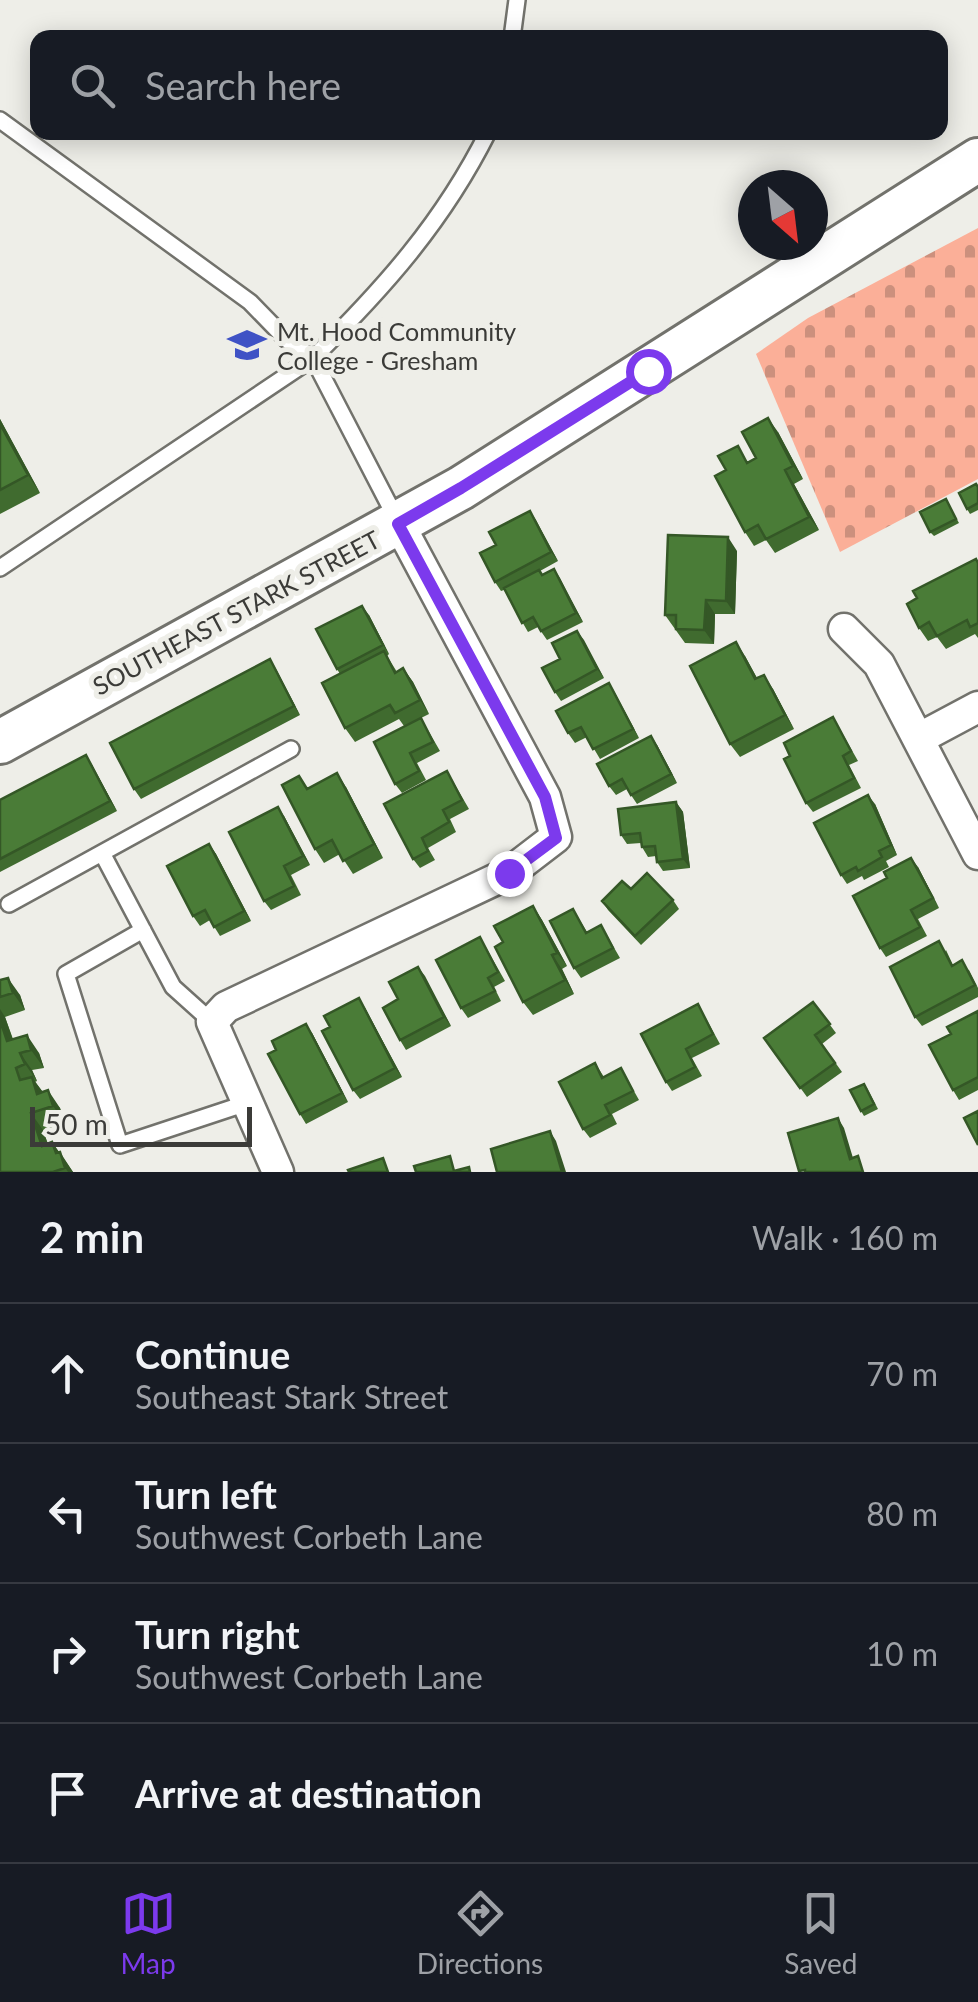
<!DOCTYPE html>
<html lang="en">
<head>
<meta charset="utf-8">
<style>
	:root { --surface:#171b24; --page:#20242c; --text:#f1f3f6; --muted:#9ea1a6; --line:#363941; --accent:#7c3aed }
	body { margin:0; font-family:Lato,sans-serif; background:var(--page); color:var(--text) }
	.compass { position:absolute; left:738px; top:170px; width:90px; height:90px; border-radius:50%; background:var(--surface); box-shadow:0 5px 25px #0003; rotate:152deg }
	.scale { position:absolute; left:30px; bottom:25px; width:222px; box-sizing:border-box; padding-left:10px; border:5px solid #3b3b38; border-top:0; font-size:28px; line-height:35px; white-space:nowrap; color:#3b3b38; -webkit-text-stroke:8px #eeeee8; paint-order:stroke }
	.stop { position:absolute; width:30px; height:30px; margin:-22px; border:8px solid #7c3aed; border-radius:50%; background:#fff }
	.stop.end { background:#7c3aed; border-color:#fff; box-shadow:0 2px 10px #0008 }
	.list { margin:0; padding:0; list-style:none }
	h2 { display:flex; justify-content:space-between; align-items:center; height:130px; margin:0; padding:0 40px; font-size:42px }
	h2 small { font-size:32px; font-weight:400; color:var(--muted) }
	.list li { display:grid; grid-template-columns:65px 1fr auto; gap:30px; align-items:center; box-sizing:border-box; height:140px; padding:0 40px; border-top:2px solid var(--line) }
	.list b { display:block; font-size:38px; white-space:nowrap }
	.list p { margin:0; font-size:32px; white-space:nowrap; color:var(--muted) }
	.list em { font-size:32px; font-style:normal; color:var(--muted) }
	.icon { flex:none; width:55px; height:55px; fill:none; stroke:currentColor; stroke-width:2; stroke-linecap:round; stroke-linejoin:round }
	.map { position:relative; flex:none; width:978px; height:1172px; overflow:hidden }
	.search { position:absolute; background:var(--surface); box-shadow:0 5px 25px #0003; left:30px; right:30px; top:30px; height:110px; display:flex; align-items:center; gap:25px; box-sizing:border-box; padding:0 35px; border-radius:20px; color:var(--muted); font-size:38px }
	.sheet { height:690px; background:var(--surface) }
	nav { display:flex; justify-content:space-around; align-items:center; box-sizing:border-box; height:140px; border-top:2px solid var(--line); background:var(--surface); font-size:28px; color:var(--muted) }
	nav a { display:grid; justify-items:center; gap:5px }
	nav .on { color:var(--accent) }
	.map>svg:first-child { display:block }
	.cemetery { fill:url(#cemetery-stones) }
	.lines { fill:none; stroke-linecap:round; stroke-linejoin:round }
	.lane-casing { stroke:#72726c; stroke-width:20 }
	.street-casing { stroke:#72726c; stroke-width:35 }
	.secondary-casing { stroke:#72726c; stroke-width:48 }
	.lane { stroke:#fff; stroke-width:15 }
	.street { stroke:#fff; stroke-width:30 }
	.secondary { stroke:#fff; stroke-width:42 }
	.wall { fill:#406b2f }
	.shaded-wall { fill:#345726 }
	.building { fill:#4a7c37; stroke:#345726; stroke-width:2.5 }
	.route { stroke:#7c3aed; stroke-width:12 }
	.labels { text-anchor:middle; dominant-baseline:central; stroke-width:10; stroke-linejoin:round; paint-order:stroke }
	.poi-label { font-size:25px; fill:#3b3b38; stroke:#eeeee8; text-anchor:start }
	.street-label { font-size:25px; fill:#3b3b38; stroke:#eeeee8 }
</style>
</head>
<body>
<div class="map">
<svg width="978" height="1172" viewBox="0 0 978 1172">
	<defs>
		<pattern id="cemetery-stones" width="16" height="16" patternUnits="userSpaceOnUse" patternTransform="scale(2.5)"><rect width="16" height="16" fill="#fbaf98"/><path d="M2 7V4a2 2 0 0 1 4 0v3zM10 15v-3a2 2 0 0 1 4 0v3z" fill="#cc907d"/></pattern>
	</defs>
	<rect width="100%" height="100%" fill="#eeeee8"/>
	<path class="cemetery" d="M978 228V479L840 552 756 354 808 318Z"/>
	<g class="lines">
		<g class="lane-casing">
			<path id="lane" d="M512 38 517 0
				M0 120 250 302 286 339 313 358C384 288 443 222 488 132
				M0 568 313 358 397 520
				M102 853 173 987 212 1022
				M9 904 291 749
				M143 930 66 974 120 1145 247 1103"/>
		</g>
		<g class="street-casing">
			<path id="street" d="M844 629 879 664 978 854
				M918 739 978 707
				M278 1172 212 1022 226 1007 509 873 556 837 545 797 399 524"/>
		</g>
		<g class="secondary-casing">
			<path id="secondary" d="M0 742 461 488 978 160"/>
		</g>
		<use href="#lane" class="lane"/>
		<use href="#street" class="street"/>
		<use href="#secondary" class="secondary"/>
	</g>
	<path class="wall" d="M0 419 40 493 0 514Z
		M778 432 803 479 794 484 819 530 775 553 766 540 754 546 745 532 749 462 756 458Z
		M978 486V510L970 514 967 509Z
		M946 499 959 523 934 536 930 532Z
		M530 511 558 561 540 571 542 575 554 569 583 622 547 640 538 627 528 632 504 590 501 591 495 582 496 545Z
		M737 551 735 614H715L714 644 685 643 665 615Z
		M978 562V638L975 634 946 649 937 637 928 641 919 628Z
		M369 615 389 654 387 656 397 672 403 668 413 682 429 714 421 718 440 751 417 763 426 780 402 793 395 784 404 726 399 719 355 742 345 728 340 674 337 669Z
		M577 631 604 678 561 701 555 692 560 659Z
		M745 656 757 678 773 689 794 729 740 757 730 744Z
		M270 659 300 715 141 799 134 789Z
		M609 683 639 738 600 759 587 737 575 743 568 733Z
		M833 717 858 761 849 765 861 788 813 812 806 803 790 756Z
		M657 745 677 783 637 804 627 789 616 795 609 786Z
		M92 765 117 811 0 872V800Z
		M447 771 469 809 450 819 456 832 428 848 435 860 420 868 413 859Z
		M346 787 383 858 353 874 340 854 324 863 315 849 308 788Z
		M676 802 683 812 690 868 663 871 657 862 656 856 648 857 642 847 641 843 627 844 621 835Z
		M875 804 897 855 886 861 889 867 864 880 862 876 847 884 841 875Z
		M284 816 310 865 291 875 301 895 271 910 264 901Z
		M209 844 216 854 251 921 220 936 210 920 200 926 193 916Z
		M918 867 939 908 918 919 927 936 886 957 880 948 887 878Z
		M673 900 679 909 641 945 608 910 602 901Z
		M533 906 542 920 567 966 562 969 574 994 533 1015 523 1002 503 942Z
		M573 909 587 932 601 925 620 958 581 978 574 968Z
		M480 937 505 981 494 987 501 1001 468 1018 461 1008Z
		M946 950 953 965 969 970 978 988V997L922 1026 915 1017Z
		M418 967 451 1026 406 1050 400 1040 398 999Z
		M0 980 20 995 25 1010 5 1017 13 1039 39 1053 44 1068 32 1070 37 1081 35 1082 43 1092 60 1108 65 1123 43 1130 48 1144 52 1142 73 1172H0Z
		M813 1002 836 1033 822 1044 842 1072 807 1097 764 1038Z
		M698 1004 720 1044 692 1058 702 1076 672 1091 666 1082Z
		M365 1008 402 1077 360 1099 353 1090Z
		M978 1011V1090L959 1100 953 1090 951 1034Z
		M312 1033 348 1102 306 1124 300 1114Z
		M595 1063 604 1077 621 1068 639 1100 612 1114 617 1124 590 1138 583 1129Z
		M867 1088 878 1109 864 1116 861 1111Z"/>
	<path class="shaded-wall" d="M768 418 778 432 803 479 793 466Z
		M0 419 40 493 28 475 0 424Z
		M785 470 794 484 819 530 809 517Z
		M530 511 536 520 558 561 551 552Z
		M728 537 737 551 735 614 726 601Z
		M554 569 560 578 583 622 576 613Z
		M706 600 715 614 714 644 704 630Z
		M362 606 369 615 389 654 383 645Z
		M577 631 584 640 604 678 597 669Z
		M736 642 745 656 765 693 755 679Z
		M270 659 276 669 300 715 294 706Z
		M403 668 413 682 429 714 420 700Z
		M764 675 773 689 794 729 785 715Z
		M609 683 615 693 639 738 633 729Z
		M651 736 657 745 677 783 671 774Z
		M86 755 92 765 117 811 110 801Z
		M337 773 346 787 383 858 374 844Z
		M868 795 875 804 897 855 891 845Z
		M676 802 683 812 690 868 683 859Z
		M278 807 284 816 310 865 303 856Z
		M209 844 216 854 251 921 244 911Z
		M911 858 918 867 939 908 933 898Z
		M533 906 542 920 567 966 557 953Z
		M552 955 562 969 574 994 565 980Z
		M418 967 425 976 451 1026 444 1017Z
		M8 978 20 995 25 1010 13 993Z
		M359 998 365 1008 402 1077 395 1068Z
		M0 1009 5 1017 19 1058 7 1041 0 1020Z
		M306 1024 312 1033 348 1102 342 1093Z
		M27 1035 39 1053 44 1068 31 1050Z
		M20 1053 32 1070 37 1081 25 1064Z
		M32 1077 44 1094H37Z
		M48 1090 60 1108 65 1123 53 1106Z
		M31 1113 43 1130 54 1163 42 1146Z
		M838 1118 844 1128 856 1168 850 1159Z
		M550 1131 556 1141 566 1172H562Z
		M52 1142 61 1155 60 1152 73 1172H68L56 1153Z"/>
	<path class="building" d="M768 418 793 466 785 470 809 517 766 539 758 525 745 532 715 476 726 470 718 456 738 446 747 463 756 458 742 432Z
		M0 424 28 475 0 490Z
		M976 484 978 487V503L967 509 959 493Z
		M946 499 956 519 930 532 920 512Z
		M530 511 551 552 495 582 480 553 496 545 489 532Z
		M668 535 728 537 726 601 706 600 704 630 676 629V615H665Z
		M976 559 978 563V623L970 627 967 620 937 636 929 622 919 628 907 604 917 598 913 591Z
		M554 569 576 613 541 631 533 617 522 623 504 588 539 570 542 575Z
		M362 606 383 645 337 669 316 629Z
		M577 631 597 669 555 692 542 668 560 659 552 643Z
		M736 642 755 679 764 675 785 715 730 744 690 666Z
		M384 651 395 673 403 668 420 700 395 713 390 705 345 728 322 683Z
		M270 659 294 706 134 789 110 743Z
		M609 683 633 729 593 749 581 727 568 733 556 711Z
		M833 717 851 751 843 756 854 778 806 803 784 759 790 756 784 743Z
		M421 718 433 742 410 753 419 771 395 784 374 742Z
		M651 736 671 774 631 795 622 779 609 786 597 764Z
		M86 755 110 801 0 859V800Z
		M447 771 462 800 443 810 449 822 422 838 428 851 413 859 384 804Z
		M337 773 374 844 343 861 332 840 315 849 282 785 299 776 307 789Z
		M868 795 891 845 879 851 882 857 858 871 856 867 841 875 814 823Z
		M676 802 683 859 657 862 655 846 642 847 640 833 621 835 618 809Z
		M278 807 303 856 284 866 294 886 264 901 229 832Z
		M209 844 244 911 214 927 205 910 193 916 167 866Z
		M911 858 933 898 911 910 920 927 880 948 853 896 887 878 884 872Z
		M647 873 673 900 635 936 602 901 622 881 631 889Z
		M533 906 557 953 552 955 565 980 523 1002 495 947 503 942 494 926Z
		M573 909 586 933 601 925 613 948 574 968 550 921Z
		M480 937 498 972 488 978 495 991 461 1008 436 960Z
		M939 941 952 966 962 960 975 985 915 1017 890 967Z
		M418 967 444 1017 400 1040 383 1008 398 999 389 982Z
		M8 978 13 993 0 997V980Z
		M359 998 395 1068 353 1090 322 1031 330 1027 324 1016Z
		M813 1002 830 1024 815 1035 835 1063 800 1088 764 1038Z
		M698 1004 713 1034 686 1049 695 1067 666 1082 641 1034Z
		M978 1011V1077L953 1090 929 1045 951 1034 947 1027Z
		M0 1020 7 1041 27 1035 31 1050 20 1053 25 1064 16 1068 20 1080 32 1077 37 1094 48 1090 53 1106 31 1113 42 1146 52 1142 56 1153 60 1152 65 1168 53 1172H0Z
		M306 1024 342 1093 300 1114 268 1054 276 1050 272 1041Z
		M595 1063 602 1078 621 1068 633 1091 605 1105 610 1115 583 1129 559 1082Z
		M864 1084 874 1104 861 1111 850 1090Z
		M978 1111V1145L964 1118Z
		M838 1118 850 1159 858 1156 863 1172H805V1170L799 1171 788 1133Z
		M550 1131 562 1172H497L491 1149Z
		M450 1156 454 1171 469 1167 470 1172H416L414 1166Z
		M383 1158 388 1172H349L348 1170Z"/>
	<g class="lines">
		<path class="route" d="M509 873 556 838 545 797 398 524 461 488 648 371"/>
	</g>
	<defs>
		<g id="university-bare" transform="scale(3)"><path d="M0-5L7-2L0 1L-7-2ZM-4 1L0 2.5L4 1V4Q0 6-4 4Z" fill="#3f52c5" stroke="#eeeee8" stroke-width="2.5" paint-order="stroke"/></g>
	</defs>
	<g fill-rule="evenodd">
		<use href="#university-bare" x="247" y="345"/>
	</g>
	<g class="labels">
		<g class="poi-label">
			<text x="277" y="331">Mt. Hood Community<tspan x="277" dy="29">College - Gresham</tspan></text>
		</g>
		<g class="street-label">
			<text transform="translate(236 612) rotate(-28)">SOUTHEAST STARK STREET</text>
		</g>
	</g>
</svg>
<svg class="compass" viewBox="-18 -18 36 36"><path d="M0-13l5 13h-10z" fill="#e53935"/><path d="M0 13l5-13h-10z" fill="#9ea1a6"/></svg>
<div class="scale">50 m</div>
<div class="stop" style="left:648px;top:371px"></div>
<div class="stop end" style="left:509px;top:873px"></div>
<div class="search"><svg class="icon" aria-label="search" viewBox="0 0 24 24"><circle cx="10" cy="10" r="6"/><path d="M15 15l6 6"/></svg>Search here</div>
</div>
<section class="sheet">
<h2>2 min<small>Walk · 160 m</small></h2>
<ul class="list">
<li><svg class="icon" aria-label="ahead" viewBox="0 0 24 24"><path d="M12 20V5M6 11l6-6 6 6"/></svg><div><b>Continue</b><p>Southeast Stark Street</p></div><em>70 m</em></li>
<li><svg class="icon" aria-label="left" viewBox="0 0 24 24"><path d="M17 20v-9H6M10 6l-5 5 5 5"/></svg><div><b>Turn left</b><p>Southwest Corbeth Lane</p></div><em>80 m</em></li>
<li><svg class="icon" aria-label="right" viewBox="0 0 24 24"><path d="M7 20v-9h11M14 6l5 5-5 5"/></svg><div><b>Turn right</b><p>Southwest Corbeth Lane</p></div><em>10 m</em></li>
<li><svg class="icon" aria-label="arrive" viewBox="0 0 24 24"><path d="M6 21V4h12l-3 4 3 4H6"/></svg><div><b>Arrive at destination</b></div></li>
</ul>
</section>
<nav>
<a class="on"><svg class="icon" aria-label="map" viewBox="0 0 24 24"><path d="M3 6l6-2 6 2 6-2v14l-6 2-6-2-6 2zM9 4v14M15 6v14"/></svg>Map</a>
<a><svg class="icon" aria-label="directions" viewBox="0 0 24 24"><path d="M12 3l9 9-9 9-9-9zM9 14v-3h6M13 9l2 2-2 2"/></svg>Directions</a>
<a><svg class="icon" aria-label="saved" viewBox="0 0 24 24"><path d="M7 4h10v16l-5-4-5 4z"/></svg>Saved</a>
</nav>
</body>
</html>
